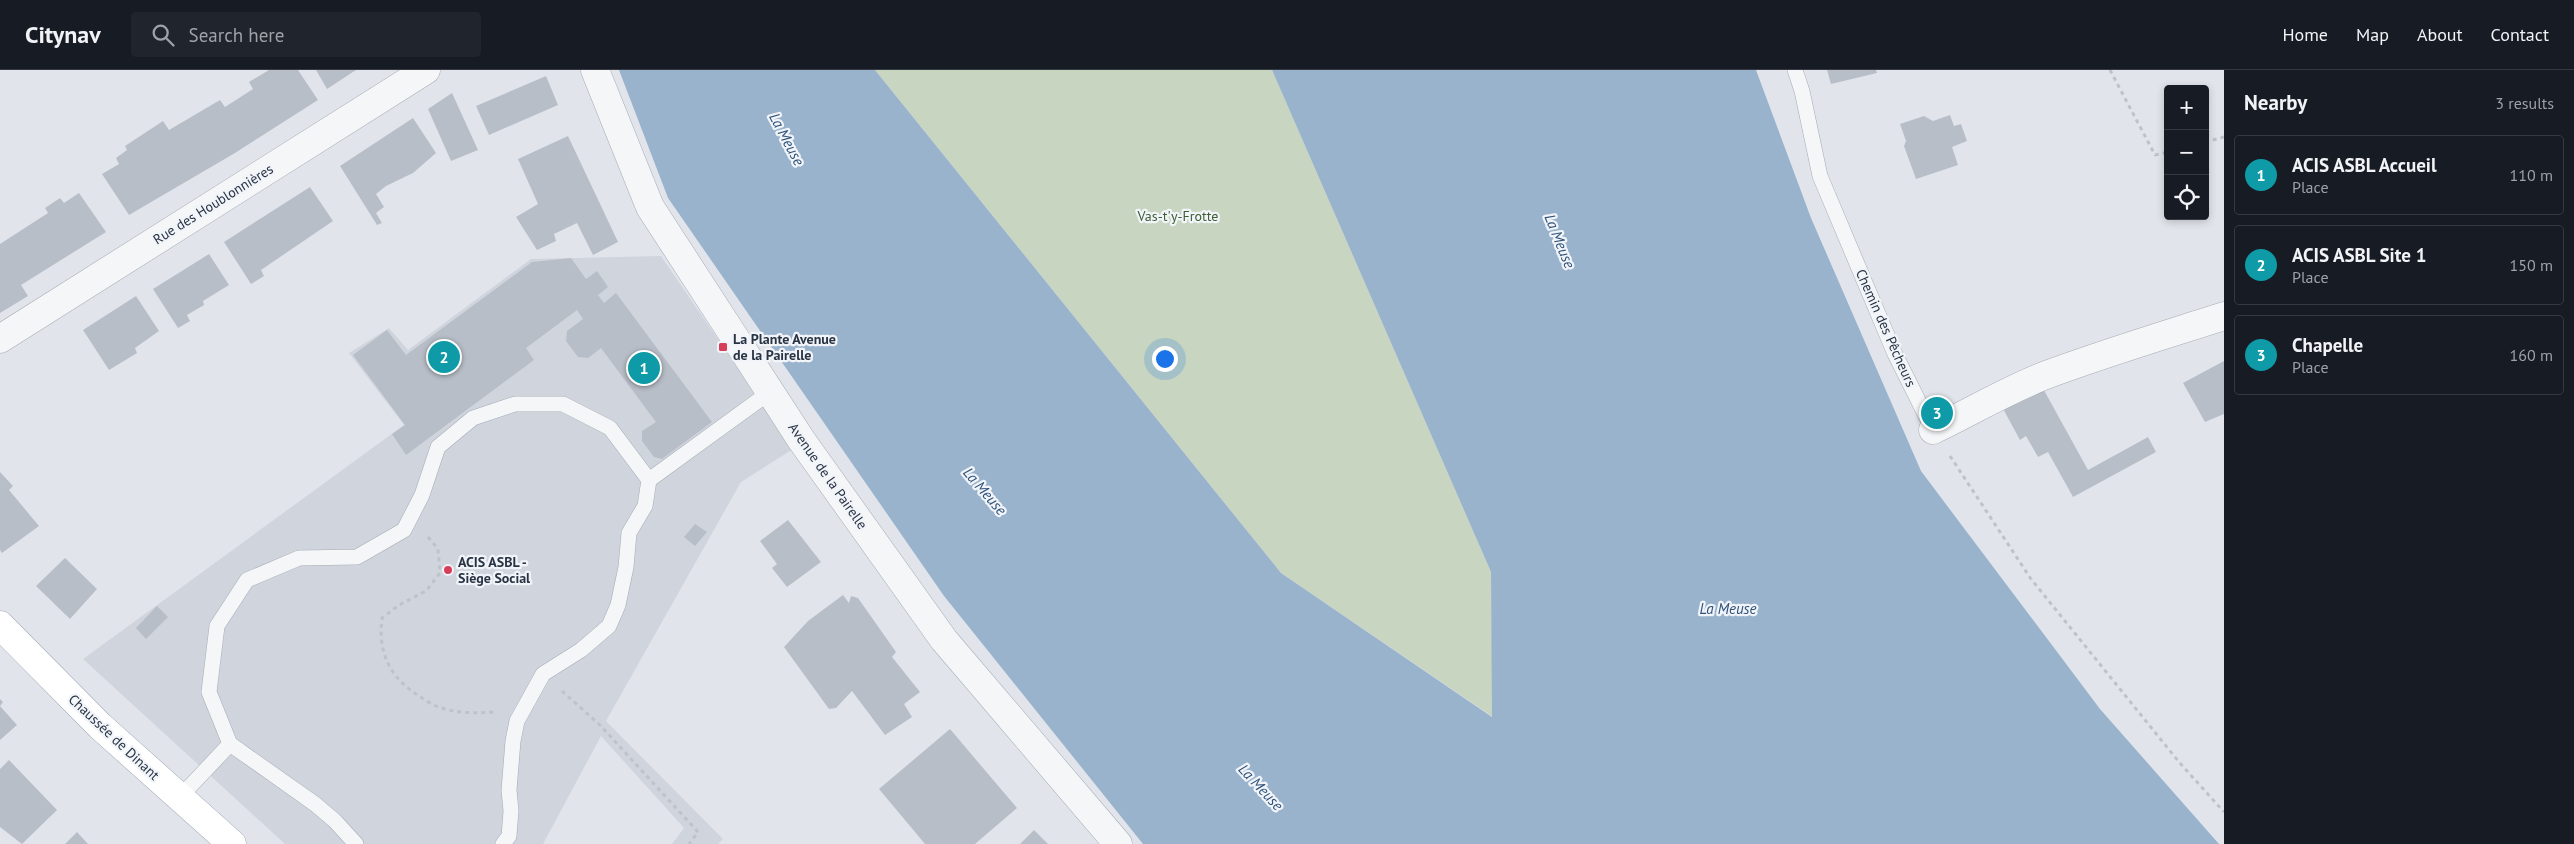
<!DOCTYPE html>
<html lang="en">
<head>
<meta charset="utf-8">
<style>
	:root { --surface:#171b24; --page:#20242c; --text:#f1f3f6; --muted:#9ea1a6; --line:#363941; --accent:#d73f59 }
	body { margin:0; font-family:"PT Sans",sans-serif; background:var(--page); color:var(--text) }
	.controls { position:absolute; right:15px; top:15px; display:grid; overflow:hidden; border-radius:5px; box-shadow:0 2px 8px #0003 }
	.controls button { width:45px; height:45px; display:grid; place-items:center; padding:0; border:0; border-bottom:1px solid var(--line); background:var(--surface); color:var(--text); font:25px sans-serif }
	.you { position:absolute; left:1164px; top:288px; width:18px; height:18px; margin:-12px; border:4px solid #fff; border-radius:50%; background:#1a73e8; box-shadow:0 0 0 8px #1a73e833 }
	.badge { display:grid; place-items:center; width:32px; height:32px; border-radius:50%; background:var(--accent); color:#fff; font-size:16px; font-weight:700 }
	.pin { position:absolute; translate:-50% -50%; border:2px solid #fff; box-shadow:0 1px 5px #0006 }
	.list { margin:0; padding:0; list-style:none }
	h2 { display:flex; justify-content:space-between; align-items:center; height:65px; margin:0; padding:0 20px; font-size:21px }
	h2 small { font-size:16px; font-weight:400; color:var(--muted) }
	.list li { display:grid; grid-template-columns:32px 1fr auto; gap:15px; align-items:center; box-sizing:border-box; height:80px; margin:0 10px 10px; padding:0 10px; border:1px solid var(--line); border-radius:5px }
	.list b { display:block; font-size:19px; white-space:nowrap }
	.list p { margin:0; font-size:16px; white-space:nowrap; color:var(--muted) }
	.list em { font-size:16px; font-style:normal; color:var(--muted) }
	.icon { flex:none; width:28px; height:28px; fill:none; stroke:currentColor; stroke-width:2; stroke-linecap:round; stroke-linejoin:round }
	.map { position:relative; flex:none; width:2224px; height:774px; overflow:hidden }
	header { display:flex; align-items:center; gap:30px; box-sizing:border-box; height:70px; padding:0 25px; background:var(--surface); border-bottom:1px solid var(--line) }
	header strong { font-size:24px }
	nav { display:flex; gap:28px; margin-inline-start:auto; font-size:18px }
	.search { width:350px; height:45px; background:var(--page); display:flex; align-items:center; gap:12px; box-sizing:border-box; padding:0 18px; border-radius:5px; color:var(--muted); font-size:19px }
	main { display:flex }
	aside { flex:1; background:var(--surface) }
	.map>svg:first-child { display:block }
	.built { fill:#cfd4dd }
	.green { fill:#c7d5c1 }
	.water { fill:#9ab3cd }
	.building { fill:#b8bec8 }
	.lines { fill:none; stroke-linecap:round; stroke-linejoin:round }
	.service-casing { stroke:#a6acb5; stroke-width:16 }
	.minor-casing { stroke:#a6acb5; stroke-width:29 }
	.primary-casing { stroke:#9fa9b7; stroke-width:29 }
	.path { stroke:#bfc3c9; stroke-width:3; stroke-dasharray:4 4; stroke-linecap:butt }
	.service { stroke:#f4f6f8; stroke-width:15 }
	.minor { stroke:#f4f6f8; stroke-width:28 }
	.primary { stroke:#fff; stroke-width:28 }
	.poi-dot { fill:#d73f59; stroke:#f1f4f8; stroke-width:2 }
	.labels { text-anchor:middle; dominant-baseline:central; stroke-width:4.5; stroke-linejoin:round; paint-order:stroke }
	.street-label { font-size:14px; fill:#283343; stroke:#f1f4f8 }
	.park-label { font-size:14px; fill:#3e6034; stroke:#f1f4f8 }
	.poi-label { font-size:14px; font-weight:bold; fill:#283343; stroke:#f1f4f8; text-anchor:start }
	.water-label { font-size:15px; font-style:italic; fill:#2f527a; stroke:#f1f4f8 }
</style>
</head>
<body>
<header>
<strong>Citynav</strong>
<div class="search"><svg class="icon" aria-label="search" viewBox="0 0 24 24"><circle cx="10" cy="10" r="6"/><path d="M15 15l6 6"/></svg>Search here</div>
<nav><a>Home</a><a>Map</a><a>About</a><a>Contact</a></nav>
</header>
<main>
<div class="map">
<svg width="2224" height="774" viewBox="0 0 2224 774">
	<rect width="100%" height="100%" fill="#e1e5eb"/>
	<path class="built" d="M661 186 793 379 741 412 606 651 723 769 718 774H672L684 758 601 666 543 774H285L83 589 404 355 349 283 389 258 408 280 531 189Z"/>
	<path class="green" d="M875 0H1272L1491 502 1493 647 1281 503Z"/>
	<path class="water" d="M619 0H875L1281 503 1492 647 1491 502 1272 0H1756L1811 148 1921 401 2100 639 2219 774H1143L944 526 668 128Z"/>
	<path class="building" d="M269 0H298L318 30 235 83 129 145 102 104 119 94 116 88 127 80 125 76 163 51 169 60 220 30 225 37 253 19 249 12Z
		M316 0H356L327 19Z
		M1827 0H1876L1877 3 1831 14Z
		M546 6 558 35 489 65 476 36Z
		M452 23 478 80 451 91 428 39Z
		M1950 45 1954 56 1961 54 1967 71 1952 77 1958 95 1916 109 1904 76 1906 71 1900 54 1924 46 1933 51Z
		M413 48 436 83 413 103 386 116 376 124 384 137 376 143 382 153 377 155 340 96Z
		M568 66 618 172 593 185 577 153 554 164 556 171 537 180 516 147 538 134 518 89Z
		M310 117 333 151 261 200 264 206 251 214 224 172Z
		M79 123 106 162 21 215 28 226 0 243V174L48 143 45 138 60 128 64 133Z
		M209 184 229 215 203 231 204 235 187 245 190 251 178 258 153 219Z
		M571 188 586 209 597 201 608 217 598 225 604 233 616 223 712 352 662 389 654 387 642 371V361L656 352 601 278 588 288 578 287 566 271 567 261 583 249 577 240 526 278 534 290 406 385 392 364 405 355 353 285 387 260 406 285 532 192Z
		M136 226 159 261 135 278 137 283 109 300 83 260Z
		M2224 291V344L2205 352 2183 313Z
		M2040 313 2088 400 2148 367 2156 382 2073 427 2048 382 2038 387 2026 366 2020 370 2001 335Z
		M0 402 13 416 9 420 39 456 2 483 0 480Z
		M788 450 821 492 787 517 772 498 777 494 760 471Z
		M695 454 707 462 695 476 684 467Z
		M65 488 97 519 70 549 36 516Z
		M843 525 849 533 851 526 858 528 896 582 892 587 920 622 904 634 912 647 885 665 852 621 836 638 829 639 784 577 808 551Z
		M157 536 168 547 146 569 136 558Z
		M0 629 3 632 0 636 17 655 0 670Z
		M950 659 1017 738 975 774H925L879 719Z
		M9 690 57 740 22 774 0 757V699Z
		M1034 760 1048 774H1020Z
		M77 762 88 774H65Z"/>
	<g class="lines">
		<g class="service-casing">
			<path id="service" d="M1795 0 1802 21 1820 106 1895 284 1933 360
				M649 410 770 322
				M180 727 230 674
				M356 774 335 751 315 734 230 674 209 622 217 556 247 510 299 488 357 487 404 460 422 425 438 377 473 348 515 334H563L610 358 649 410 645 436 629 463 626 497 618 535 609 556 581 580 543 604 517 651 513 671 509 720 511 741 509 766 503 774"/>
		</g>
		<g class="minor-casing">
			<path id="minor" d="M595 0 650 137 802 371 944 570 1118 774
				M0 269 426 0
				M1933 360C1971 342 2007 320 2046 305 2105 283 2165 265 2224 246"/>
		</g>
		<g class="primary-casing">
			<path id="primary" d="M0 555 100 656 232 774"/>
		</g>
		<path class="path" d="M2110 0 2155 85 2168 82
			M2205 72 2224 67
			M1950 386 2031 509 2179 692 2224 742
			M428 467 438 479 440 503 426 521 399 535 382 548C378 581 388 605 416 624 423 628 431 635 439 637 457 644 477 643 496 642
			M562 621 600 655 698 762 689 774"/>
		<use href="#service" class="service"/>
		<use href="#minor" class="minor"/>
		<use href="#primary" class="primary"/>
	</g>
	<g class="poi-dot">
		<rect x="718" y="272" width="10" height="10" rx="2.5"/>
		<circle cx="448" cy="500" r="5"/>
	</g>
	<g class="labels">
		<g class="street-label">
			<text transform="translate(213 134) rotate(-32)">Rue des Houblonnières</text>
			<text transform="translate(1886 258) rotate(66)">Chemin des Pêcheurs</text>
			<text transform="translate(828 406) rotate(55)">Avenue de la Pairelle</text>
			<text transform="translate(114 667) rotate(43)">Chaussée de Dinant</text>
		</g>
		<g class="park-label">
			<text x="1178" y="146">Vas-t'y-Frotte</text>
		</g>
		<g class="poi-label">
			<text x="733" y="269">La Plante Avenue<tspan x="733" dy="16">de la Pairelle</tspan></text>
			<text x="458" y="492">ACIS ASBL -<tspan x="458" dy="16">Siège Social</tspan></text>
		</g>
		<g class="water-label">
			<text transform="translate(787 69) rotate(62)">La Meuse</text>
			<text transform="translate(1560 171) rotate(68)">La Meuse</text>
			<text transform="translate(985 421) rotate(49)">La Meuse</text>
			<text x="1728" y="538">La Meuse</text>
			<text transform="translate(1261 717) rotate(47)">La Meuse</text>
		</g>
	</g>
</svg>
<div class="controls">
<button>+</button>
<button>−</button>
<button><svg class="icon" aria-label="locate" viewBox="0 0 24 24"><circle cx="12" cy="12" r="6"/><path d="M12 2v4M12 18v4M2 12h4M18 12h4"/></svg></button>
</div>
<div class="you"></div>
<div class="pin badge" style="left:644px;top:298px;background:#0f9aa8">1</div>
<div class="pin badge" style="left:444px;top:287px;background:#0f9aa8">2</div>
<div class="pin badge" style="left:1937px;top:343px;background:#0f9aa8">3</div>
</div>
<aside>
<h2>Nearby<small>3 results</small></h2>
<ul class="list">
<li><span class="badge" style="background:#0f9aa8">1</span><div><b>ACIS ASBL Accueil</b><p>Place</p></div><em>110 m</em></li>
<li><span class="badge" style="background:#0f9aa8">2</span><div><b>ACIS ASBL Site 1</b><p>Place</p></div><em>150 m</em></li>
<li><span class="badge" style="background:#0f9aa8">3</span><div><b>Chapelle</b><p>Place</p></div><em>160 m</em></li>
</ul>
</aside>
</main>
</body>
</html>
